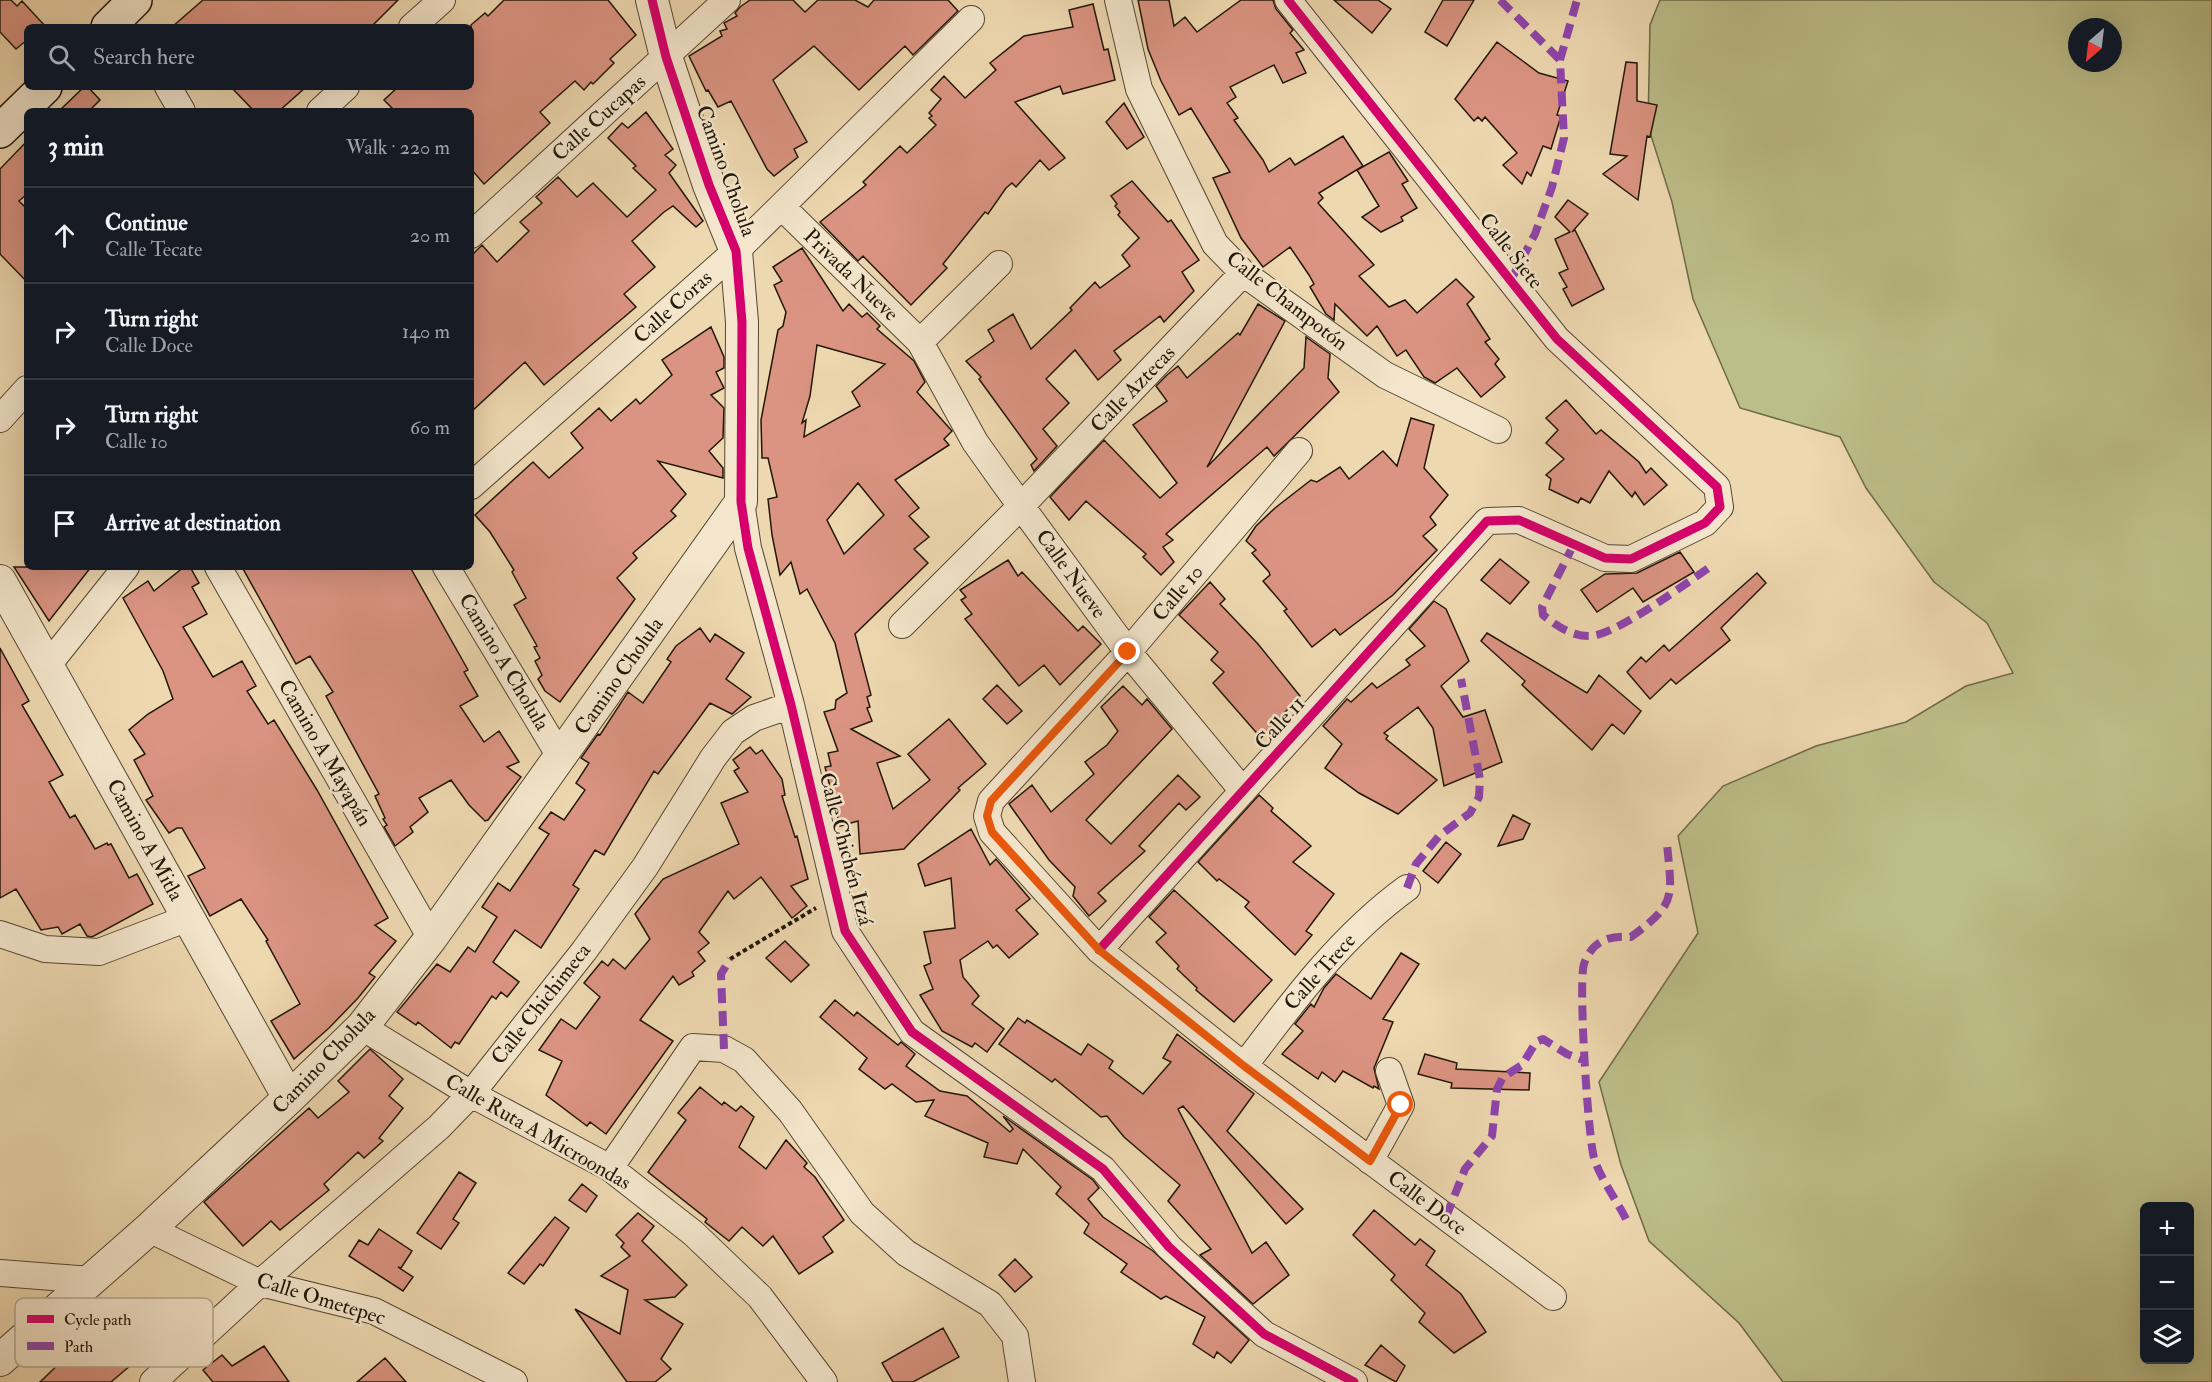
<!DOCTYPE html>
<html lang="en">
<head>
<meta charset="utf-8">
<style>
	:root { --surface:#171b24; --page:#20242c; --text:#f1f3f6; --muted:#9ea1a6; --line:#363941 }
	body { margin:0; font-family:"IM FELL Double Pica",serif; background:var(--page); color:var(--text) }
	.controls { position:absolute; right:18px; bottom:18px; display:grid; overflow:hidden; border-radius:9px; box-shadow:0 6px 24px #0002 }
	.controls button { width:54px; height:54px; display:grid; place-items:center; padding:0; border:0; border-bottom:2px solid var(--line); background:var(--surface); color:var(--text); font:30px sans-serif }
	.compass { position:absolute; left:2068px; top:18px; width:54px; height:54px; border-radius:50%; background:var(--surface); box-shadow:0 6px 24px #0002; rotate:208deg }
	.stop { position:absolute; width:18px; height:18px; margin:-14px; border:4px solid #ea580c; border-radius:50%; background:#fff }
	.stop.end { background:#ea580c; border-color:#fff; box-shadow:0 2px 6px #0008 }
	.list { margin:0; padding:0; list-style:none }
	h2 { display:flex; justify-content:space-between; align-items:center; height:78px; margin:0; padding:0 24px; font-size:26px }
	h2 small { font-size:20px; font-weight:400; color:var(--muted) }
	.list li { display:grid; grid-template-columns:39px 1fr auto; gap:18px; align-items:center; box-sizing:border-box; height:96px; padding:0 24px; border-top:2px solid var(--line) }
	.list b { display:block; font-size:22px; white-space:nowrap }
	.list p { margin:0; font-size:20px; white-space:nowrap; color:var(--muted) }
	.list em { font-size:20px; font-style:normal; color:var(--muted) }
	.icon { flex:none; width:33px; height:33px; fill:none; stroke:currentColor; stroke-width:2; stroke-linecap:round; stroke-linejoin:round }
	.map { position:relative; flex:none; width:2212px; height:1382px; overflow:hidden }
	.search { position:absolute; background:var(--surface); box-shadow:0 6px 24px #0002; left:24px; top:24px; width:450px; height:66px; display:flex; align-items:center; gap:15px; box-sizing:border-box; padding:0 21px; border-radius:9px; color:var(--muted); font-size:22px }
	.panel { position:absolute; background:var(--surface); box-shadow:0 6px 24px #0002; left:24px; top:108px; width:450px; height:462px; border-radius:9px }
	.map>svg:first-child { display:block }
	.green { fill:#bcbe89; stroke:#6f6a49; stroke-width:1.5; fill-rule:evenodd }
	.building { fill:#db9482; stroke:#221709; stroke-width:1.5; fill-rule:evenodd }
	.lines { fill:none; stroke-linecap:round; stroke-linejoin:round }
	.minor-casing { stroke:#554733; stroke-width:28 }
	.tertiary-casing { stroke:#554733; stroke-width:34 }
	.secondary-casing { stroke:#221709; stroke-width:36 }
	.path { stroke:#221709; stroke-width:4; stroke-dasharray:4.5 3; stroke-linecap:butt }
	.minor { stroke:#f4e6cc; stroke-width:26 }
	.tertiary { stroke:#f4e6cc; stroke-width:32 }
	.secondary { stroke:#f4e6cc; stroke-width:33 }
	.quiet { stroke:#8e44ad; stroke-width:8; stroke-dasharray:15 8; stroke-linecap:butt }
	.cycleway-casing { stroke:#f4e6cc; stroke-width:13 }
	.cycleway { stroke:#d6006c; stroke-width:9 }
	.route { stroke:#ea580c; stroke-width:8 }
	.labels { text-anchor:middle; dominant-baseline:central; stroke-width:5; stroke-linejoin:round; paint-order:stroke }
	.street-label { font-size:21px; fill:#221709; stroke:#f4e6cc }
	.key { fill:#f4e6cc; stroke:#b5a892; stroke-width:1.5 }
	.key-label { font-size:16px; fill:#221709 }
</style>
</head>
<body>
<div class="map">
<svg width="2212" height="1382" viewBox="0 0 2212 1382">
	<rect width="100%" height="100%" fill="#eed8b0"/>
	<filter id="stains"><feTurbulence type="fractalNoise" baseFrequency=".00333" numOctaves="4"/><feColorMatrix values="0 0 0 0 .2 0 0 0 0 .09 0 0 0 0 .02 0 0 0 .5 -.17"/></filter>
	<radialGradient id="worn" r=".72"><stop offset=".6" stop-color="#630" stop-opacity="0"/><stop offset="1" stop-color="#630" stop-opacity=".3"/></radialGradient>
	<path class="green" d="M1660 0H2212V1382H1783L1739 1323 1649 1241 1621 1165 1599 1082 1698 933 1678 836 1723 786 1816 746 1906 722 1966 686 2013 673 1987 623 1934 582 1866 488 1840 437 1740 408 1693 299 1672 202 1648 126 1650 25ZM2077 27H2113V63H2077ZM2144 1206H2190V1360H2144Z"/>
	<path class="building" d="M0 0H11L17 6 22 1 46 27H27V40L16 49 0 32Z
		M203 0H398L371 27H172Z
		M504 0H608L636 35 610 59 614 63 593 84 591 82 584 90 575 81 540 112 550 123 484 184 471 169V111H395L384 100 398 87H471V25L485 13 488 16Z
		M750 0H793L805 12 818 0H855L868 7 874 0H948L958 11 913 55 905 46 859 90 814 46 773 80 807 142 794 149 798 157 774 176 767 169 731 101 718 107 708 90 706 91 689 56 722 36 720 31 727 29 724 23 737 16 735 13 740 7Z
		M1138 0H1169L1174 26 1185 17 1197 32 1241 0H1273L1276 9 1293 30 1290 33 1304 50 1296 53 1306 73 1283 83 1274 65 1230 87 1236 97 1227 103 1238 118 1234 120 1263 160 1269 172 1290 158 1295 165 1343 136 1363 166 1319 193 1323 198 1318 203 1374 265 1359 276 1389 307 1405 300 1417 313 1456 279 1474 297 1467 304 1490 339 1485 342 1499 359 1495 364 1505 377 1481 397 1457 368 1435 383 1424 377 1406 350 1397 356 1377 326 1367 336 1335 304 1334 320 1326 314 1310 287 1314 284 1309 275 1290 247 1263 267 1241 238 1213 178 1230 172 1191 108 1179 115 1161 81 1148 49Z
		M1334 0H1378L1391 9 1372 33Z
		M1443 0H1474L1447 46 1425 32Z
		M1093 4 1104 50 1108 49 1115 80 1063 94 1060 86 1015 102 1065 158 1049 170 1040 160 1016 187 1012 183 1006 188 988 214 985 212 943 264 947 268 911 305 863 256 858 261 820 222 866 185 863 182 900 146 907 153 936 125 929 118 932 116 929 113 941 99 931 90 944 76 965 98 996 70 990 63 1024 36 1073 27 1069 10Z
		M1497 42 1539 73 1568 81 1557 115 1561 116 1551 149 1543 146 1531 176 1527 172 1522 184 1503 165 1517 153 1485 117 1482 121 1478 117 1474 121 1455 99Z
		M1626 62 1637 63V101L1657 105 1650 137 1647 136 1638 200 1603 174 1627 156 1610 154Z
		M84 87H88L100 100 89 111H59Z
		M231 87H306L279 111H254Z
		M1124 103 1144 137 1127 149 1106 122Z
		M646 112 673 149 665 155 676 165 669 173 703 221 696 227 673 206 664 212 632 241 655 267 624 294 636 307 544 385 525 362 471 412V256L482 245 497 262 529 231 520 222 542 203 536 197 558 177 577 197 593 183 627 217 656 190 633 168 636 166 608 138 622 123 628 128Z
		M27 141V194L19 201 27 209V282L0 254V169Z
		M1389 152 1408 181 1402 184 1417 208 1401 217 1403 221 1381 232 1362 217 1379 206 1357 170Z
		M1132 181 1168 222 1171 220 1199 260 1182 272 1194 291 1164 322 1160 316 1114 351 1121 360 1098 380 1075 350 1046 379 1069 403 1043 429 1057 446 1034 471 1031 465 1037 459 979 379 981 377 966 361 994 341 988 330 1013 314 1031 349 1072 310 1070 308 1095 282 1100 288 1130 266 1122 255 1139 238 1118 215 1120 212 1115 206 1117 204 1111 196Z
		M1568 200 1588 214 1572 232 1575 230 1604 289 1572 306 1563 289 1567 287 1559 273 1568 269 1555 239 1570 232 1555 217Z
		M802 248 843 311 849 304 862 317 867 313 880 326 877 329 914 361 925 382 917 392 952 431 944 439 949 445 895 480 919 508 909 516 929 537 914 549 928 563 855 634 871 695 867 697 870 707 867 708 872 721 851 729 900 756 877 763 893 809 930 780 908 754 949 719 986 764 958 788 960 790 904 849 860 854 858 821 840 826 825 767 831 766 828 753 838 751 824 712 835 709 836 700 847 693 835 643 807 589 800 594 791 562 780 575 772 535 768 499 777 497 768 458H762L761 420 778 330 783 326 786 312 774 285 782 281 773 267ZM817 345 885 364 852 392 860 406 804 437 806 420 802 423 810 396ZM858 483 884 515 844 554 827 520Z
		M1258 304 1285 321 1207 467 1304 368 1306 337 1330 354 1328 378 1339 392 1274 456 1267 447 1166 534 1173 540 1163 547 1174 562 1161 575 1143 557 1146 554 1086 501 1069 520 1050 497 1104 440 1160 498 1177 483 1133 425 1167 401 1156 386 1167 375 1178 366 1187 378 1238 333 1240 335Z
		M711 327 724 357V368L716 372 724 388 711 395 724 408 723 438 709 451 723 468V478L658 461 686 494 671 511 676 516 633 553 637 558 617 578 635 599 560 702 545 691 538 679 542 675 535 661 540 658 534 647 537 646 514 605 526 598 512 572 514 570 490 532 475 515 533 462 549 478 583 448 571 433 579 426 599 408 611 421 636 399 640 404 672 375 662 360Z
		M1566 400 1596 434 1601 430 1639 462 1646 473 1651 468 1667 485 1644 505 1635 492 1632 497 1609 471 1590 503 1581 498 1578 503 1549 489 1551 479 1546 475 1564 459 1546 443 1558 430 1546 418Z
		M1411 418 1434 425 1424 468 1448 495 1430 517 1436 525 1423 536 1437 550 1393 595 1340 635 1335 629 1312 647 1284 611 1287 609 1263 581 1270 575 1269 572 1252 553 1256 550 1246 541 1256 526 1275 508 1311 480 1317 482 1340 467 1349 479 1383 451 1397 466Z
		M1680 552 1694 572 1643 602 1633 588 1597 612 1581 590 1605 574 1637 573Z
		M1500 559 1529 582 1510 604 1481 580Z
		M1008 560 1018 576 1022 572 1078 631 1083 626 1101 644 1060 685 1044 665 1019 686 965 619 972 614 961 600 966 597 960 590Z
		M14 567H91L49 621Z
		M184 567H190L199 583 192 587 207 614 183 627 213 677 242 661 256 686 247 691 268 724 274 720 317 790 388 918 375 925 396 941 369 973 375 977 358 998 329 1028 294 1059 271 1021 300 1004 266 941 268 940 241 899 210 916 188 876 205 868 182 828H177L169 833 146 800 153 796 134 760 145 754 129 730 148 714 173 699 163 671 123 598 148 581 154 591Z
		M242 567H410L468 670 464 672 478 696 460 706 484 742 499 731 519 762 507 767 521 777 488 820 485 821 469 805 451 780 419 798 428 812 410 827 413 832 395 846 384 827 387 825 383 819 385 818 375 796 379 794 326 696 333 692 310 656 296 664Z
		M1757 573 1766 583 1721 628 1730 640 1676 684 1671 679 1650 699 1627 672 1641 657 1646 662 1664 645 1669 651Z
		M1210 582 1225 599 1220 604 1258 644 1300 696 1261 738 1213 683 1224 672 1211 660 1218 652 1179 615Z
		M1434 601 1446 609 1469 661 1441 686 1463 717 1485 710 1502 762 1444 786 1433 728 1418 707 1384 733 1388 736 1386 739 1437 780 1398 814 1359 793 1325 768 1342 744 1323 726 1347 699 1351 702 1372 683 1377 688 1410 665 1406 660 1425 646 1409 629Z
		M700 628 710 642 715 634 744 653 726 679 751 697 732 714 710 703 658 774 654 771 604 855 595 850 573 885 579 889 541 948 515 930 493 962 519 982 507 997 501 992 496 999 492 996 459 1044 455 1042 451 1048 418 1022 416 1025 397 1012 437 964 450 972 468 947 475 952 497 917 482 907 498 883 510 891 549 834 539 828 551 812 564 820 585 790 576 783 589 763 581 758 586 751 598 734 600 735 628 692 643 703 671 662 667 659 676 646Z
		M1487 633 1587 693 1599 675 1641 711 1624 734 1612 724 1592 750 1522 685 1525 681 1481 641Z
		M0 648 29 701 22 705 63 775 49 782 70 818 75 815 95 849 107 843 108 845 111 844 129 878 137 874 153 904 92 937 87 936 80 924 62 934 58 927 41 930 16 889 0 898Z
		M997 685 1022 711 1007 724 983 699Z
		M1123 686 1142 705 1147 699 1172 729 1086 820 1111 844 1178 775 1200 797 1186 810 1179 803 1139 846 1145 851 1098 893 1106 901 1089 916 1073 896 1075 887 1049 860 1009 804 1032 785 1051 812 1094 774 1085 762 1107 745 1118 731 1101 707Z
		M750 747 756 754 762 750 782 779 785 795 782 796 795 837 797 836 808 879 791 886 807 906 792 918 761 877 734 899 728 891 699 932 709 943 698 952 705 961 692 972 694 976 679 985 673 976 640 1020 673 1041 606 1134 590 1122 587 1126 546 1095 562 1061 539 1050 561 1019 576 1029 600 997 584 983 602 961 608 966 613 959 625 969 650 939 635 914 663 879 739 844 721 803 748 792 734 771 739 768 733 760Z
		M1259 795 1273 808 1271 811 1311 846 1293 862 1334 894 1306 931 1312 935 1295 955 1245 907 1249 902 1219 879 1217 881 1198 862Z
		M1513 815 1530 824 1523 839 1498 846Z
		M971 829 990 865 996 859 1030 899 1016 910 1038 934 1009 958 997 945 993 948 988 941 960 960 963 977 979 996 972 1004 1004 1029 987 1052 975 1043 972 1047 942 1031 920 995 933 989 924 966 931 963 924 932 955 928 951 878 925 886 918 864Z
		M1446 842 1461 854 1438 883 1423 871Z
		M1174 890 1272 980 1234 1022 1196 990 1197 988 1177 969 1179 966 1156 942 1166 933 1149 917Z
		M785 941 809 965 791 982 766 958Z
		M1401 953 1419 964 1383 1019 1393 1022 1374 1068 1379 1089 1374 1086 1373 1088 1343 1071 1335 1082 1322 1072 1318 1079 1282 1054 1303 1031 1295 1024 1311 1004 1314 1007 1324 988 1336 974 1371 999Z
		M835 1000 854 1016 857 1012 898 1045 901 1042 915 1054 906 1066 940 1091 967 1096 1010 1132 1013 1129 1003 1116 1093 1180 1099 1188 1088 1199 1103 1217 1153 1251 1249 1340 1231 1363 1217 1352 1214 1358 1193 1344 1205 1317 1166 1296 1161 1299 1121 1272 1127 1264 1084 1233 1089 1224 1056 1194 1061 1187 1023 1149 1017 1164 984 1157 988 1143 925 1116 934 1100 916 1102 892 1084 885 1089 859 1069 867 1058 820 1017Z
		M1018 1018 1025 1023 1027 1020 1081 1055 1088 1044 1113 1061 1109 1068 1143 1094 1171 1062 1163 1058 1177 1034 1254 1094 1227 1131 1303 1209 1286 1224 1183 1106 1178 1109 1252 1253 1266 1242 1289 1275 1253 1304 1200 1255 1211 1249 1168 1201 1180 1185 1124 1137 1107 1116 1101 1117 1055 1079 1052 1082 999 1044Z
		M370 1049 403 1079 389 1096 403 1108 379 1138 383 1141 364 1158 358 1152 324 1184 329 1190 280 1230 271 1221 243 1246 204 1202 309 1108 318 1118 349 1092 338 1081Z
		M1425 1054 1457 1063 1456 1069 1530 1073 1529 1090 1451 1088 1452 1083 1418 1074Z
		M700 1087 722 1105 724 1102 736 1111 741 1106 754 1117 739 1147 766 1169 786 1140 807 1163 804 1167 815 1177 844 1220 823 1237 833 1252 799 1274 773 1236 763 1246 742 1227 729 1241 705 1222 707 1219 648 1172 686 1120 678 1113Z
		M459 1172 476 1183 453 1219 459 1223 441 1249 417 1233Z
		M582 1184 597 1196 586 1212 569 1200Z
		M1374 1210 1415 1245 1420 1239 1435 1251 1426 1265 1461 1294 1486 1332 1454 1353 1419 1322 1425 1313 1391 1280 1395 1275 1353 1235Z
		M638 1213 654 1226 642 1241 687 1285 675 1297 645 1300 683 1324 661 1359 671 1369 655 1382H627L575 1309 620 1334 628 1290 601 1276 630 1256 621 1247 624 1243 616 1235Z
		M555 1217 569 1228 543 1266 540 1264 524 1284 508 1273Z
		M379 1229 412 1251 401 1268 398 1267 413 1277 403 1291 349 1256 359 1240 368 1245Z
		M1015 1259 1032 1277 1015 1292 999 1275Z
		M153 1311 171 1331 111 1382H40L94 1330 103 1338 129 1315 137 1323Z
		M943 1328 959 1357 913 1382H893L882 1363Z
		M1381 1345 1405 1366 1396 1382 1365 1365Z
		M264 1346 289 1382H213L203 1370 222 1355 232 1366Z
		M385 1358 406 1382H357Z"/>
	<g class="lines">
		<g class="minor-casing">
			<path id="minor" d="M1118 0 1139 89 1215 244 1243 273 1385 375 1498 430
				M412 27 442 0
				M168 87 182 111
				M320 111 346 87
				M782 207 920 342 975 442 1002 480 1128 652 1243 791
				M471 235 727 0
				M920 342 999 264
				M0 419 27 389
				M1299 451 1128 652 991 801 987 816 992 832 1099 950 1244 1066 1553 1297
				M471 486 736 251 971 19
				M741 502 748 548 791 705 845 931 912 1032 1103 1169 1169 1247 1264 1334 1354 1382
				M218 567 431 938
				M446 567 561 758
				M902 625 1022 505 1243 273
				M48 665 126 567
				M0 934 45 949 99 952 188 918
				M1099 950 1487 521 1519 520 1605 558 1631 559 1705 523 1720 507 1717 487 1557 339 1288 0
				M362 1027 471 1094 610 1168 693 1233 760 1297 824 1382
				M1244 1066C1293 1001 1341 936 1407 888
				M1370 1161 1401 1105 1389 1071
				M610 1168 693 1047 724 1049 744 1060 790 1111 862 1213 906 1253 990 1304 1015 1336 1022 1382
				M149 1229 260 1283 374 1311 514 1382
				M0 1273 91 1280
				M153 1382 260 1283 439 1127 471 1094 584 951 645 867 713 758 733 732 754 718 791 705"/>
		</g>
		<g class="tertiary-casing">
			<path id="tertiary" d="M0 581 289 1098
				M0 1360 149 1229 289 1098 362 1027 431 938 741 502 742 322 736 251 709 185 666 57 652 0"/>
		</g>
		<g class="secondary-casing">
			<path id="secondary" d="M108 27 135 0
				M0 131 45 87"/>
		</g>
		<path class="path" d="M730 959 816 908"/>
		<use href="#minor" class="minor"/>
		<use href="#tertiary" class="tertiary"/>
		<use href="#secondary" class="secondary"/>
		<path class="quiet" d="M1500 0 1560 60
			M1511 280 1535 234 1552 187 1564 138 1560 60 1577 0
			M1574 544 1542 607 1543 615C1557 626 1571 636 1589 636 1614 637 1689 581 1713 565
			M1407 888 1416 864 1439 836 1470 813 1479 797 1480 779 1461 679
			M724 1049 721 974 730 959
			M1446 1217 1465 1169 1492 1136 1497 1089 1503 1077 1522 1065 1536 1042 1543 1039 1567 1054 1586 1061
			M1626 1219C1617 1201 1599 1176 1594 1158 1588 1136 1578 982 1584 964 1592 941 1609 935 1631 937 1677 903 1672 898 1667 844"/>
		<g class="cycleway-casing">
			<path id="cycleway" d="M652 0 666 57 709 185 736 251 742 322 741 502 748 548 791 705 845 931 912 1032 1103 1169 1169 1247 1264 1334 1354 1382
				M1099 950 1487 521 1519 520 1605 558 1631 559 1705 523 1720 507 1717 487 1557 339 1288 0"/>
		</g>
		<use href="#cycleway" class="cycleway"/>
	</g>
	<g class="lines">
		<path class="route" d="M1128 652 991 801 987 816 992 832 1099 950 1244 1066 1370 1161 1401 1105"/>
	</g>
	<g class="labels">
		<g class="street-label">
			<text transform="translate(599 118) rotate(-42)">Calle Cucapas</text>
			<text transform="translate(726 171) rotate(70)">Camino Cholula</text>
			<text transform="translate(1511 251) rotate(52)">Calle Siete</text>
			<text transform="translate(851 275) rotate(44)">Privada Nueve</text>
			<text transform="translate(1287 301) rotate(38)">Calle Champotón</text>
			<text transform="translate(673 307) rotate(-42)">Calle Coras</text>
			<text transform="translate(1133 389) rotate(-46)">Calle Aztecas</text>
			<text transform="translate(1071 574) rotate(54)">Calle Nueve</text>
			<text transform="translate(1178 593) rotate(-50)">Calle 10</text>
			<text transform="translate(504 662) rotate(59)">Camino A Cholula</text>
			<text transform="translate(619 676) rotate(-55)">Camino Cholula</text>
			<text transform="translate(1280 723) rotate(-48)">Calle 11</text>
			<text transform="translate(325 753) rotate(60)">Camino A Mayapán</text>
			<text transform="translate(145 840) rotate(61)">Camino A Mitla</text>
			<text transform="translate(846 849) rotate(75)">Calle Chichén Itzá</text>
			<text transform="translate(1320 972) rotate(-48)">Calle Trece</text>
			<text transform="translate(541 1004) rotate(-52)">Calle Chichimeca</text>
			<text transform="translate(324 1061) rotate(-46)">Camino Cholula</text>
			<text transform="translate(538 1132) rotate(30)">Calle Ruta A Microondas</text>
			<text transform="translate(1427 1203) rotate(37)">Calle Doce</text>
			<text transform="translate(321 1299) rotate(17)">Calle Ometepec</text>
		</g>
	</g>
	<rect x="15" y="1298" width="198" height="69" rx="9" class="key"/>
	<rect x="27" y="1315" width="27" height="8" fill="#d6006c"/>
	<rect x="27" y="1342" width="27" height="8" fill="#8e44ad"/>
	<g class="key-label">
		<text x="64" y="1325">Cycle path</text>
		<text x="64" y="1352">Path</text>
	</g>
	<rect width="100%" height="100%" filter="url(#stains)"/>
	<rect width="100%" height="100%" fill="url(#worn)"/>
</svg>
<div class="controls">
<button>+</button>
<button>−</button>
<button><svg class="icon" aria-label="layers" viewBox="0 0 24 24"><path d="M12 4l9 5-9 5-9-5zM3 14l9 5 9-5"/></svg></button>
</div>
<svg class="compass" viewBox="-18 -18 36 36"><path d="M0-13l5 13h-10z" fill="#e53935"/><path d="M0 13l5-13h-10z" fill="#9ea1a6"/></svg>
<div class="stop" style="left:1401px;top:1105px"></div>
<div class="stop end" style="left:1128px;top:652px"></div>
<div class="search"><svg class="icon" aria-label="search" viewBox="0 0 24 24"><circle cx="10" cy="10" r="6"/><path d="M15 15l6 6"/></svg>Search here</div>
<section class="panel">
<h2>3 min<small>Walk · 220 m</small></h2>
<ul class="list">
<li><svg class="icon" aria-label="ahead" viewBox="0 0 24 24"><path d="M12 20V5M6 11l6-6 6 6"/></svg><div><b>Continue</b><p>Calle Tecate</p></div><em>20 m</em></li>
<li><svg class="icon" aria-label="right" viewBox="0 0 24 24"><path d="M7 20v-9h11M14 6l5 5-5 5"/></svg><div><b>Turn right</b><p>Calle Doce</p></div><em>140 m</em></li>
<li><svg class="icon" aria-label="right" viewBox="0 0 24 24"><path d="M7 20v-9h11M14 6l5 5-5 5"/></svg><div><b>Turn right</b><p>Calle 10</p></div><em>60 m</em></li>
<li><svg class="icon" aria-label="arrive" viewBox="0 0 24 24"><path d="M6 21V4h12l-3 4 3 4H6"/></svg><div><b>Arrive at destination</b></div></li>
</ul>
</section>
</div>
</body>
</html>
